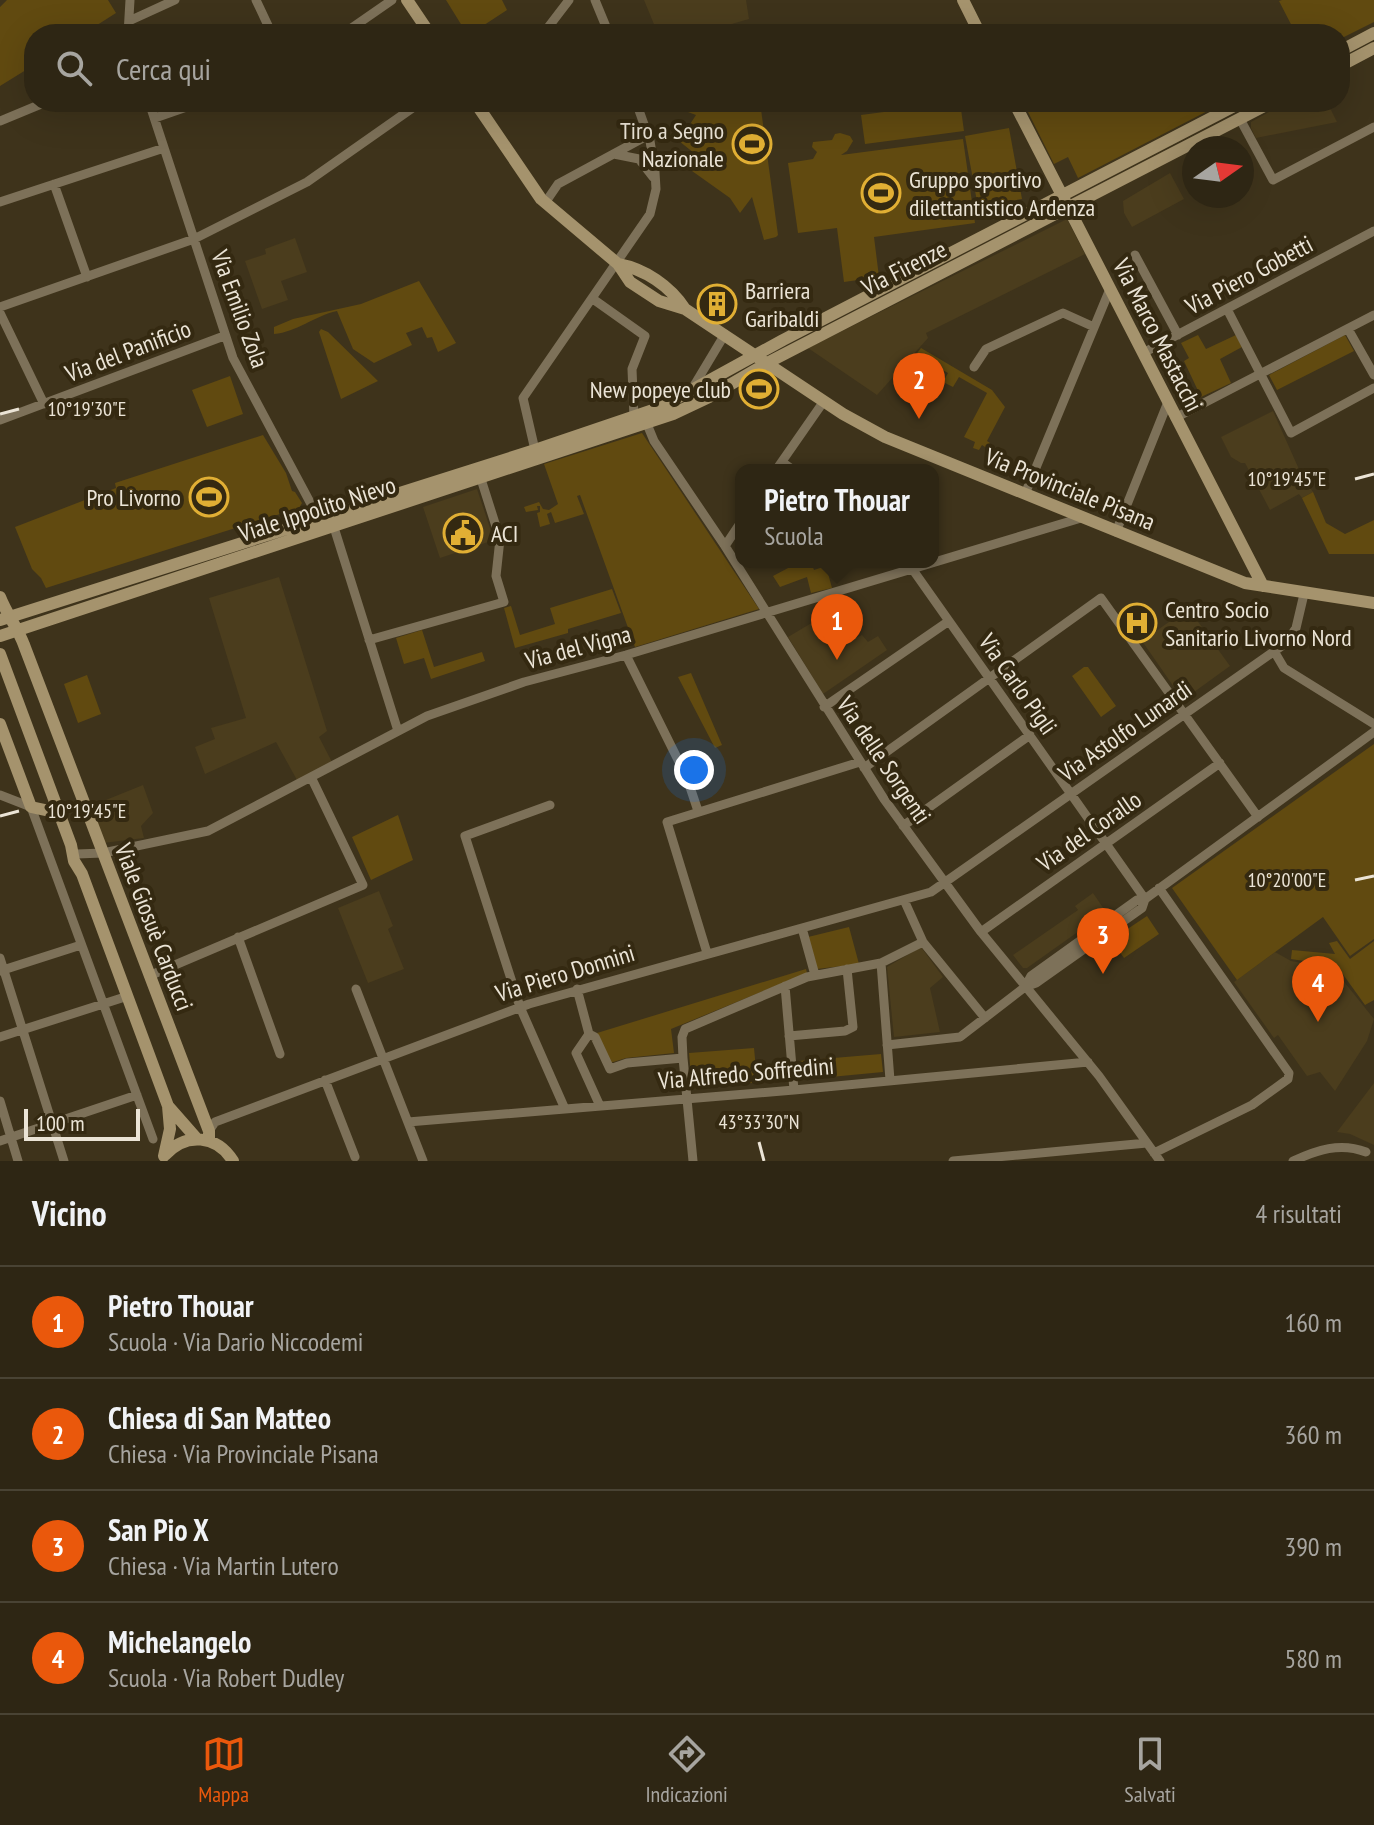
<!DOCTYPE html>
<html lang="it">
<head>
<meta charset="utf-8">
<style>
	:root { --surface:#2e2614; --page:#3a3222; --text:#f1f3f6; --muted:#a7a5a0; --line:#494334; --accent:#ea580c }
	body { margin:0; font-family:"PT Sans Narrow",sans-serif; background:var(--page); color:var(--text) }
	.compass { position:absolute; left:1182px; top:136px; width:72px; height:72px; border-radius:50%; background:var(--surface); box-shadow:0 8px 32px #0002; rotate:76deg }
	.scale { position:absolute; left:24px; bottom:20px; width:116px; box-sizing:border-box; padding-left:8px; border:4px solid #ebe4d6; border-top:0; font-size:22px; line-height:28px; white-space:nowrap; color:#ebe4d6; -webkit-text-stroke:6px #342911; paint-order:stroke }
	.you { position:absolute; left:694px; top:770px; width:28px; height:28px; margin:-20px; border:6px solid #fff; border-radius:50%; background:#1a73e8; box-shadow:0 0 0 12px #1a73e833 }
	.badge { display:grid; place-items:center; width:52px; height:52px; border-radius:50%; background:var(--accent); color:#fff; font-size:26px; font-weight:700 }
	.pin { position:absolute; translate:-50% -66px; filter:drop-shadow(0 2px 4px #0008) }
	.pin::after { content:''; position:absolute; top:42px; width:28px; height:24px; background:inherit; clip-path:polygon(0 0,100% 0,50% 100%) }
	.popup { position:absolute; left:735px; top:464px; width:204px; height:104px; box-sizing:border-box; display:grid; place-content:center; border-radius:16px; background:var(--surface); filter:drop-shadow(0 2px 6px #0005); font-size:26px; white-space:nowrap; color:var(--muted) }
	.popup b { font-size:30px; color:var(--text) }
	.popup::after { content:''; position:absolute; left:50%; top:100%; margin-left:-16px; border:16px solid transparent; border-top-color:var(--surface) }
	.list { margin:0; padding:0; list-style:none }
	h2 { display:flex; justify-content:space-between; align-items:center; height:104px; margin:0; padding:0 32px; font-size:34px }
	h2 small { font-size:26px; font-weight:400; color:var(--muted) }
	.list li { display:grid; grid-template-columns:52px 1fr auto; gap:24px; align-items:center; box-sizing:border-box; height:112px; padding:0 32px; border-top:2px solid var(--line) }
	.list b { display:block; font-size:30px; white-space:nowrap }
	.list p { margin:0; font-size:26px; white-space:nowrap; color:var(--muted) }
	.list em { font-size:26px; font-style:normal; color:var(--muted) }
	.icon { flex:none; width:44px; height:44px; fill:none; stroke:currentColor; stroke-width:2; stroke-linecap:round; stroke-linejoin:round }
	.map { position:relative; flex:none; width:1374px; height:1161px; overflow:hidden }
	.search { position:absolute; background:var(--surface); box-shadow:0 8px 32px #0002; left:24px; right:24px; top:24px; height:88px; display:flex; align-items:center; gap:20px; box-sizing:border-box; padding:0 28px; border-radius:32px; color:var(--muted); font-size:30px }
	.sheet { height:552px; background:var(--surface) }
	nav { display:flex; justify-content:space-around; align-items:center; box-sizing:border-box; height:112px; border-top:2px solid var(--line); background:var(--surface); font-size:22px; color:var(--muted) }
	nav a { display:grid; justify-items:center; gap:4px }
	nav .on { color:var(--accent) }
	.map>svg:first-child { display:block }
	.built { fill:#4b3d1d }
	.green { fill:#614a10 }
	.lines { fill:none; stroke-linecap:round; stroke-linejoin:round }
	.street { stroke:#7d7159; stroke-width:9 }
	.secondary { stroke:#a5936d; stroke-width:12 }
	.ticks { fill:none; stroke:#ebe4d6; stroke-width:3 }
	.labels { text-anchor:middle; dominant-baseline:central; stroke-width:8; stroke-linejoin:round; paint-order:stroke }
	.poi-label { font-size:24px; fill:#ebe4d6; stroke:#342911; text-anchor:start }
	.street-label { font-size:24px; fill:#ebe4d6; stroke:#342911 }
	.ticks-label { font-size:20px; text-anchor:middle; fill:#ebe4d6; stroke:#342911; stroke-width:8; stroke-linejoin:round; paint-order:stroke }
</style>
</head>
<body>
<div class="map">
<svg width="1374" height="1161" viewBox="0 0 1374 1161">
	<rect width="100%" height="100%" fill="#3e331b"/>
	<path class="built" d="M644 0H746L749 19 697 34H658Z
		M1287 102H1327L1337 122 1256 138 1251 128V122Z
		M1170 173 1184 199 1132 227 1124 213 1123 201Z
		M1067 219 1085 254 926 333 928 338 877 395 808 348Z
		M295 238 307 272 281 281 288 300 262 309 245 261 266 254 265 249Z
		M1273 411 1302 476 1313 492 1302 498 1299 494 1270 510 1245 463H1241L1231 457 1221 437Z
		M477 489 494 540 440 558 423 507Z
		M279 577 327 731 319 737 332 762 297 780 276 742 205 774 195 747 215 739 211 728 246 718 209 598Z
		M1191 612 1230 666 1183 700 1142 641 1176 617Z
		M825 615 842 644 862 635 868 642 878 636 887 650 823 694 788 637Z
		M143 785 153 813 141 826 144 838 103 843 91 806Z
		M379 891 393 926 388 929 404 969 368 983 338 908Z
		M1093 893 1106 912 1027 968H1023L1013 955 1078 910 1075 906Z
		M921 947 943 977 930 988 940 1032 894 1037 887 967Z
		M1275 952 1291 961 1333 968 1374 1019 1367 1041 1335 1091 1320 1072 1307 1076 1278 1035 1274 1038 1234 982Z
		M1374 1083V1145L1350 1134 1337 1132Z"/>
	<path class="green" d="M7 0H108L116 13 83 34H34V65L0 86V7Z
		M446 0H502L507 10 478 29 480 34H467Z
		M1282 0H1374V22L1340 39V34H1296L1279 1Z
		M684 102H760L778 235 776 237 764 240 752 197 740 213 730 198 685 166 694 153 679 141 696 115 688 112Z
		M960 102 964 131 865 144 861 115Z
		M1023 102H1136L1138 106 1146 102H1225L1078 178 1068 157 1054 164Z
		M1009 128 1022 199 978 207 965 136Z
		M840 133 850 136 853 141 847 151 841 155 963 139 975 223 874 237 879 277 844 282 837 228 798 233 788 163 813 159 817 152 812 147 813 142 832 140 835 134Z
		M419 281 456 343 438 352 432 337 427 338 422 327 406 333 412 345 374 363 353 349 337 311C314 316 297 332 274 334V327L293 319 361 304Z
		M321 329 328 332 378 381 341 399 319 332Z
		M1198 335 1206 349 1236 335 1242 347 1220 359 1231 383 1201 397 1184 361 1189 358 1181 343Z
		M1345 335 1354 351 1277 390 1269 375Z
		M921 348 992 390 1005 407 987 441 990 443 988 449 982 445 979 450 973 448 975 442 964 437 987 393 959 377 953 387 943 382 948 373 939 368 929 384 925 382 929 374 922 370 914 383 909 381 905 387 896 381Z
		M230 376 243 414 207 427 192 390Z
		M642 433 759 609 635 647 580 495 577 496 584 514 555 523 551 512 547 514 550 524 540 527 537 513 540 512V506H537L538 510 526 512 524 507 539 502 543 509 549 510 558 504 544 464Z
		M263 435 286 473 292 491 295 492 302 503 299 508 46 588 41 578 32 569 15 527 116 488 115 483Z
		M1313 492 1326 523 1345 534 1374 520V554H1329L1302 498Z
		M787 562H811L814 570 826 566 832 588 811 593 807 577 780 587 773 576 790 567Z
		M612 589 621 613 568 629V633L515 648 504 608 511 606 520 635 555 624 550 608Z
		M422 630 434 667 482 652 485 661 431 679 424 658 404 664 396 638Z
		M1084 667H1088L1116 706 1101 717 1072 676Z
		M691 673 722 745 715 748 678 677Z
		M87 675 101 714 78 723 64 684Z
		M1374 744V939L1350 956 1323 917 1237 980 1172 888Z
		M398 815 413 860 371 880 352 837Z
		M1147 916 1159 934 1124 958 1111 940Z
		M849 927 859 964 817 969 808 937Z
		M1337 941 1350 959 1374 941V1000L1365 1005 1337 966 1291 959 1292 950 1335 954 1329 943Z
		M806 969 807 973 671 1029 674 1053 626 1058 610 1063 597 1033Z
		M754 1048 756 1069 786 1067 787 1080 692 1088 689 1053Z
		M881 1054 883 1072 799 1080 798 1061Z"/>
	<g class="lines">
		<path class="street" d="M256 0 272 34
			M595 0 609 34
			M129 21 175 0
			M128 34 130 0
			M343 34 392 0
			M543 34 569 0
			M149 102 233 358 319 519
			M155 118 201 102
			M1240 119 1273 180 1374 127
			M0 121 46 102
			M614 154 639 159 653 177
			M54 184 87 277
			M0 202 164 148
			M545 203 558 184 643 138 646 127
			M1135 255 1178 335
			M593 299 645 336 632 369 634 418
			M0 307 194 239 307 182 421 102
			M1227 309 1291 433 1374 388
			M0 313 44 404
			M1348 329 1374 375
			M1143 353 1374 231
			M974 367 986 349 1063 313 1094 327
			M692 389 725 334
			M1175 418 1374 315
			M0 420 224 336
			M647 424 654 441 725 546 884 799 981 932 1099 1076 1160 1161
			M535 450 523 398 650 214 656 189 655 172 650 141 636 102
			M782 462 793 470
			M776 470 824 401
			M1025 494 1110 289
			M332 521 398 731
			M1116 532 1168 402
			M725 546 741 522
			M913 570 1145 899 1374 732
			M369 640 504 602 496 576 500 539 481 479
			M1274 651 1284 668 1374 724
			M626 655 687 778 698 811
			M824 707 949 621
			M864 768 1101 598 1258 817
			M0 795 31 807 153 1139
			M550 805 465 836 520 1007 565 1109
			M903 826 1030 735
			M77 854 103 853 208 831 427 716 524 682 626 655 1081 518
			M904 900 923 942 985 1018
			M802 928 815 975
			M981 932 1220 763
			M238 937 280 1054
			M707 953 667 822 860 762
			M0 958 64 1161
			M881 963 890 1080
			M0 971 81 945
			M149 976 363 885 311 777
			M785 986 794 1090
			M356 989 423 1161
			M577 989 589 1034 595 1037 610 1069 627 1063 683 1058 682 1037 685 1029 807 977 881 963 923 942
			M589 1034 576 1053 600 1106
			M789 1036 845 1031 853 1027 847 969
			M0 1037 128 996
			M887 1045 960 1037 1025 987 1036 983 1142 908 1145 899 1137 900 1031 976 1025 987
			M683 1058 693 1161
			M325 1080 355 1157
			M0 1101 18 1161
			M408 1122 794 1090 1088 1062
			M209 1131 215 1122 529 1004 931 892 1286 643 1296 628 1304 594
			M0 1141 137 1095
			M1154 1153 1252 1105 1288 1079 1289 1073 1159 888
			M953 1161 1147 1143
			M1293 1161C1317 1150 1340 1142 1366 1152"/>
		<path class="secondary" d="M407 0 430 34
			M963 0 980 34
			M1340 51 1374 33
			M1340 66 1374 48
			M475 102 541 199 618 264 630 282 659 301 685 309 843 414 885 437 1245 583 1374 603
			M1014 102 1263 586
			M618 264C645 269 670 286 685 309
			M0 597C7 615 18 628 24 645L209 1131V1141
			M0 620 535 450 659 408 783 340 1242 102
			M0 636 673 414 709 397 769 362 1272 102
			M0 654 71 845 74 861 82 874 168 1106 170 1129 164 1156
			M0 724 31 807 59 813
			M168 1106 197 1139
			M165 1155C186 1132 217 1135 233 1161"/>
	</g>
	<path class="ticks" d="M0 414 19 409M1355 479 1374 474M0 816 19 811M1355 880 1374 876M759 1142 764 1161"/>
	<defs>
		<g id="stadium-ring" transform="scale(2)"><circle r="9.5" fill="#342911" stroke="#e1af34" stroke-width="1.5"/><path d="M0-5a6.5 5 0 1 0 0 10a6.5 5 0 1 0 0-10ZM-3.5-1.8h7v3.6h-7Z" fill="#e1af34"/></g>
		<g id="building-ring" transform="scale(2)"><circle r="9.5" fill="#342911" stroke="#e1af34" stroke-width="1.5"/><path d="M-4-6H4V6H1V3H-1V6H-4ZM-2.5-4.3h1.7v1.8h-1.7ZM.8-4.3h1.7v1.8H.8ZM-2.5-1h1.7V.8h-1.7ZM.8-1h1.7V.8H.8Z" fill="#e1af34"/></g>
		<g id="civic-ring" transform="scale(2)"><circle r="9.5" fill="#342911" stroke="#e1af34" stroke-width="1.5"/><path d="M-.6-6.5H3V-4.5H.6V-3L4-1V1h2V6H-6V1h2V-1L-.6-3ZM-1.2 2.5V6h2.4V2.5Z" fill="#e1af34"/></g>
		<g id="hospital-ring" transform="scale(2)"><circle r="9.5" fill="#342911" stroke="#e1af34" stroke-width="1.5"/><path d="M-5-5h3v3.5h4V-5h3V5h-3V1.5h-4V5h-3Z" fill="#e1af34"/></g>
	</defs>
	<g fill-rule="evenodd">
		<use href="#stadium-ring" x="752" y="144"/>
		<use href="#stadium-ring" x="881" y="193"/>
		<use href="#building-ring" x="717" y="304"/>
		<use href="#stadium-ring" x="759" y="389"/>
		<use href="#stadium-ring" x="209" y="497"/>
		<use href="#civic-ring" x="463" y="533"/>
		<use href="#hospital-ring" x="1137" y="623"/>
	</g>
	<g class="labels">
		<g class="poi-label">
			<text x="724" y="130" text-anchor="end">Tiro a Segno<tspan x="724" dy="28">Nazionale</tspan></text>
			<text x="909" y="179">Gruppo sportivo<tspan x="909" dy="28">dilettantistico Ardenza</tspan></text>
			<text x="745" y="290">Barriera<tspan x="745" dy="28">Garibaldi</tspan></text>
			<text x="731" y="389" text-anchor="end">New popeye club</text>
			<text x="181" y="497" text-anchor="end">Pro Livorno</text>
			<text x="491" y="533">ACI</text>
			<text x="1165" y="609">Centro Socio<tspan x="1165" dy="28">Sanitario Livorno Nord</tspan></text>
		</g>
		<g class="street-label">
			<text transform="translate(904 268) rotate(-27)">Via Firenze</text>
			<text transform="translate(1249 275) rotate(-28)">Via Piero Gobetti</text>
			<text transform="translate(240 309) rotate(70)">Via Emilio Zola</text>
			<text transform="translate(1158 335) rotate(63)">Via Marco Mastacchi</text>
			<text transform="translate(128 351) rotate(-21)">Via del Panificio</text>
			<text transform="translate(1070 489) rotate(22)">Via Provinciale Pisana</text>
			<text transform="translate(317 509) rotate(-18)">Viale Ippolito Nievo</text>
			<text transform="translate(578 647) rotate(-15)">Via del Vigna</text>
			<text transform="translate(1018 684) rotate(55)">Via Carlo Pigli</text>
			<text transform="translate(1125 731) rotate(-35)">Via Astolfo Lunardi</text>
			<text transform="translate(884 760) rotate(56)">Via delle Sorgenti</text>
			<text transform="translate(1089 831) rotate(-35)">Via del Corallo</text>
			<text transform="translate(154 927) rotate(69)">Viale Giosuè Carducci</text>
			<text transform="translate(565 973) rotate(-17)">Via Piero Donnini</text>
			<text transform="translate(746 1073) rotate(-5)">Via Alfredo Soffredini</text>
		</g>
	</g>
	<g class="ticks-label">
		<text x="87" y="416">10°19'30"E</text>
		<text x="1287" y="486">10°19'45"E</text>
		<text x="87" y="818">10°19'45"E</text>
		<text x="1287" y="887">10°20'00"E</text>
		<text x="759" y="1129">43°33'30"N</text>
	</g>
</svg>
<svg class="compass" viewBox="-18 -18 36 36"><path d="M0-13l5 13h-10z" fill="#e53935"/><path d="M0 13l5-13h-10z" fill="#a7a5a0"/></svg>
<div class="scale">100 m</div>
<div class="you"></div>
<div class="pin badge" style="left:837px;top:660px">1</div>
<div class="popup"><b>Pietro Thouar</b>Scuola</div>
<div class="pin badge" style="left:919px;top:419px">2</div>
<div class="pin badge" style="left:1103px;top:974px">3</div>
<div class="pin badge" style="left:1318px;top:1022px">4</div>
<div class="search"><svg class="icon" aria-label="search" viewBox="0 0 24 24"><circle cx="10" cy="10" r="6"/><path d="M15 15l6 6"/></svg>Cerca qui</div>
</div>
<section class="sheet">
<h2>Vicino<small>4 risultati</small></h2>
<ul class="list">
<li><span class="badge">1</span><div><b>Pietro Thouar</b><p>Scuola · Via Dario Niccodemi</p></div><em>160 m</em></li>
<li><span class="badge">2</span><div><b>Chiesa di San Matteo</b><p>Chiesa · Via Provinciale Pisana</p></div><em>360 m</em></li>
<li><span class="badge">3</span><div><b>San Pio X</b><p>Chiesa · Via Martin Lutero</p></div><em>390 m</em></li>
<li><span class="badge">4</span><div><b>Michelangelo</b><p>Scuola · Via Robert Dudley</p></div><em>580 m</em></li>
</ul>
</section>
<nav>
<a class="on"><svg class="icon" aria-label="map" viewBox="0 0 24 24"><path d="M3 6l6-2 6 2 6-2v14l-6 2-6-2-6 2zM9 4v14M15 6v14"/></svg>Mappa</a>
<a><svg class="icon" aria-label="directions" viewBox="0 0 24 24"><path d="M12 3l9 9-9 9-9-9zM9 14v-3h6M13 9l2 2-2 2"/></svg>Indicazioni</a>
<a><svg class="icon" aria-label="saved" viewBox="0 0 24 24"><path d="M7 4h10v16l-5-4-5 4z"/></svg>Salvati</a>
</nav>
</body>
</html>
